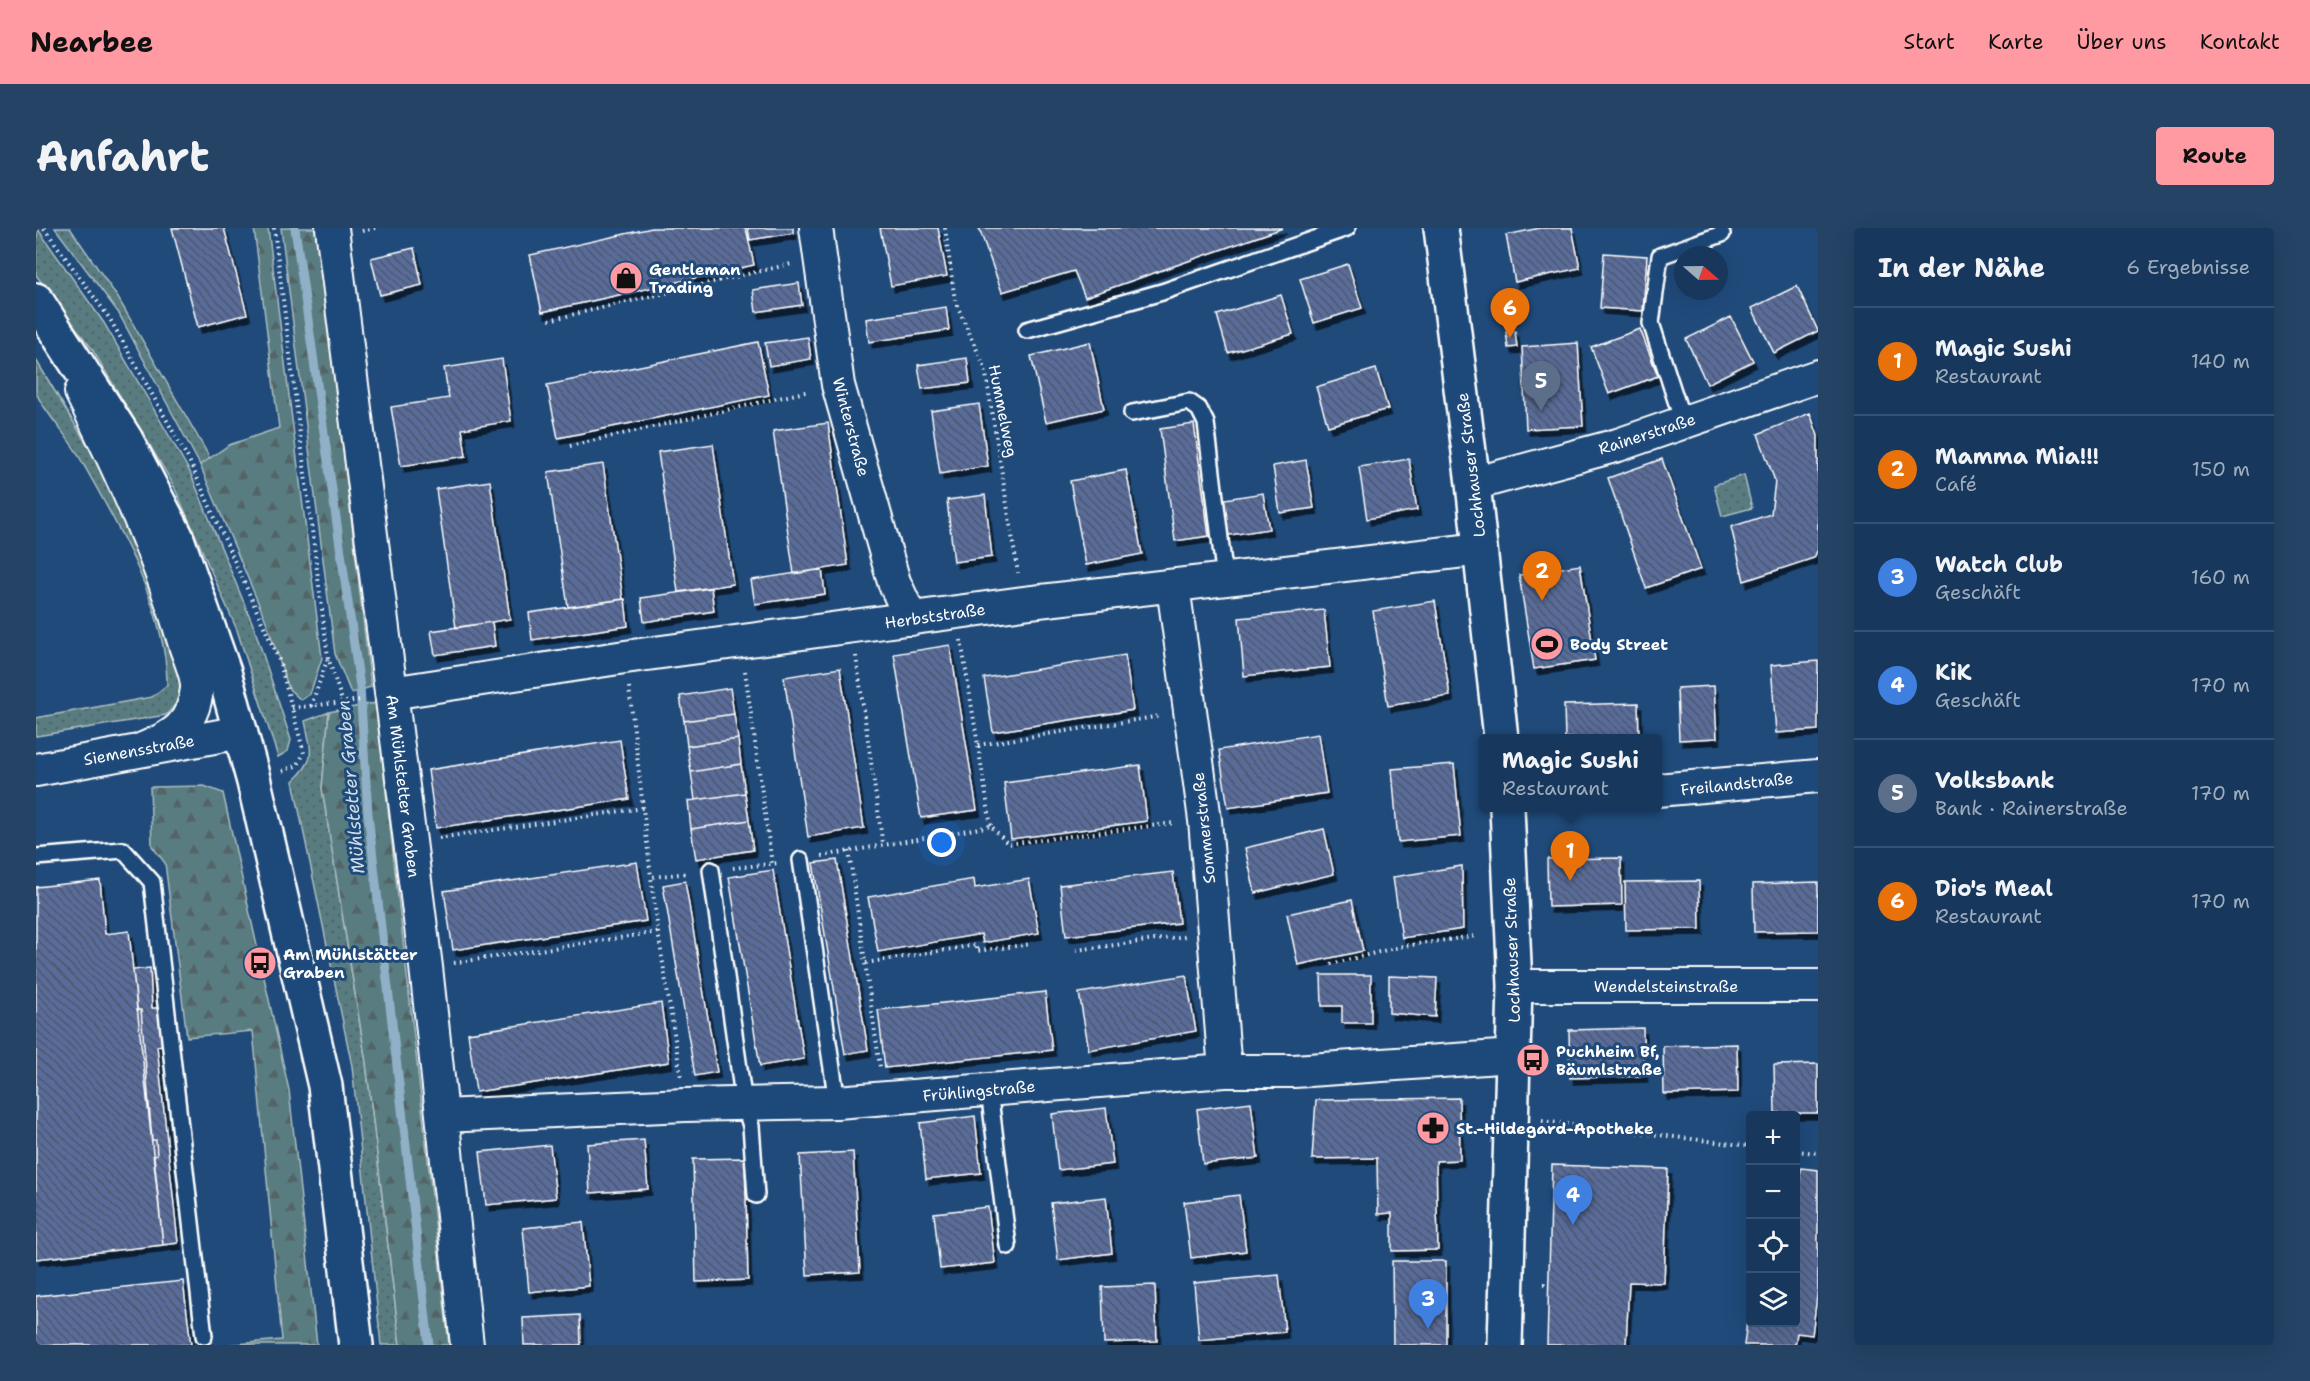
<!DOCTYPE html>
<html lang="de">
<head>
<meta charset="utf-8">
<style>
	:root { --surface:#17385c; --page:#244365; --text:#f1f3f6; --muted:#9eacbb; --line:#365272; --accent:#ff9aa2 }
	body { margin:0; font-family:"Shantell Sans",sans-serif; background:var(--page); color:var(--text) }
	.controls { position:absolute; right:18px; bottom:18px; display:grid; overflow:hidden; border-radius:6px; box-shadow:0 6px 24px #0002 }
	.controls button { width:54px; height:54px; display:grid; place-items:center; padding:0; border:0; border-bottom:2px solid var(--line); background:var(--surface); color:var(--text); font:30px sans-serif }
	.compass { position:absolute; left:1638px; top:18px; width:54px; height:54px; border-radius:50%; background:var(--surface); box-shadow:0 6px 24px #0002; rotate:110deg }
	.you { position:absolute; left:906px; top:615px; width:21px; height:21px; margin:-15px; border:4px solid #fff; border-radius:50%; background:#1a73e8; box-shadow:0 0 0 9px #1a73e833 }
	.badge { display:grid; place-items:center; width:39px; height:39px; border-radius:50%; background:var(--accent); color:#fff; font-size:20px; font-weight:700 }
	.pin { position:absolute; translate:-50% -50px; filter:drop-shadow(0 2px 3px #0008) }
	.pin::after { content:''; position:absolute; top:32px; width:21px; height:18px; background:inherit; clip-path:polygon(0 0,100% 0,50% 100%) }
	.popup { position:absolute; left:1443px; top:506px; width:183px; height:78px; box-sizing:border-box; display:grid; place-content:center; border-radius:6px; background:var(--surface); filter:drop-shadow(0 2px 4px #0005); font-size:20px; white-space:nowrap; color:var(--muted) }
	.popup b { font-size:22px; color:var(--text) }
	.popup::after { content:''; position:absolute; left:50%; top:100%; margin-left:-12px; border:12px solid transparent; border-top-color:var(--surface) }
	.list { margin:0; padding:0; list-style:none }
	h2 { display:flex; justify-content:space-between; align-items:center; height:78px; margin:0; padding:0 24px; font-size:26px }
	h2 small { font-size:20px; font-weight:400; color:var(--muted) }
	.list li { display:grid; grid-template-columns:39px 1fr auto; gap:18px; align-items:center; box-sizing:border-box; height:108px; padding:0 24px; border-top:2px solid var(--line) }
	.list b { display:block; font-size:22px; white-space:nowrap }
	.list p { margin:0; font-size:20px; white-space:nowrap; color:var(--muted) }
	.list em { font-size:20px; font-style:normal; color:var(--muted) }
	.icon { flex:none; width:33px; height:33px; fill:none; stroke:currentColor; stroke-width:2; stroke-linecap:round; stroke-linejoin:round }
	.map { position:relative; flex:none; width:1782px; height:1117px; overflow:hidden; border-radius:6px }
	header { display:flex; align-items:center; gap:36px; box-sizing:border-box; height:84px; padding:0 30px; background:var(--accent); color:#111 }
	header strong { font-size:28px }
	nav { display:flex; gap:33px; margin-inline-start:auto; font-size:21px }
	.intro { display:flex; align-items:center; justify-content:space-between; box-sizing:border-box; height:144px; padding:0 36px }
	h1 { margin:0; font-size:42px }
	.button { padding:15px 27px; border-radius:6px; background:var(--accent); color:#111; font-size:21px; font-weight:700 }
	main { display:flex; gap:36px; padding:0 36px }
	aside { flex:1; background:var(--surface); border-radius:6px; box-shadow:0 6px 24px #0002 }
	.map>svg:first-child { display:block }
	.green { fill:url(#green-dots); stroke:#acbdc0; stroke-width:1.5 }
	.forest { fill:url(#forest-firs); stroke:#acbdc0; stroke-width:1.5 }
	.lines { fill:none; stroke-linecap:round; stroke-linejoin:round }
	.stream { stroke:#8fb0c7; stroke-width:9 }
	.building { fill:url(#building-back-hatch); stroke:#fff; stroke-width:1.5; filter:url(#shadow) }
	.service-casing { stroke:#fff; stroke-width:20 }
	.minor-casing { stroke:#fff; stroke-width:36 }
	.tertiary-casing { stroke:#fff; stroke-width:38 }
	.path { stroke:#fff; stroke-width:4; stroke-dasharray:1.5 4.5; stroke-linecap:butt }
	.service { stroke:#1f4a7a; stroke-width:15 }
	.minor { stroke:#1f4a7a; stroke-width:32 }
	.tertiary { stroke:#1f4a7a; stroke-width:33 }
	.labels { text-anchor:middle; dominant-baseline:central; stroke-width:6; stroke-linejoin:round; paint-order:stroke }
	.poi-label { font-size:16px; font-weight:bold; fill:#fff; stroke:#1f4a7a; text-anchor:start }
	.street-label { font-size:16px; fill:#fff; stroke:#1f4a7a }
	.water-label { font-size:18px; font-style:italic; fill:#d0dee8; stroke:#1f4a7a }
</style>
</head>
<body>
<header>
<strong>Nearbee</strong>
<nav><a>Start</a><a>Karte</a><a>Über uns</a><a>Kontakt</a></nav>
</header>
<div class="intro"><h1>Anfahrt</h1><a class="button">Route</a></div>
<main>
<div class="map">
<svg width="1782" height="1117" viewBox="0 0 1782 1117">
	<defs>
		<pattern id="green-dots" width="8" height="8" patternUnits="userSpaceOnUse" patternTransform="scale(1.5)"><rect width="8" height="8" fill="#587b80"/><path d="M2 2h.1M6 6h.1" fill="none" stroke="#526466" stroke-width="1.8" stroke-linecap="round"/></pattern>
		<pattern id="forest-firs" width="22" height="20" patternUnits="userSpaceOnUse" patternTransform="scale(1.5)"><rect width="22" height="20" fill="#587b80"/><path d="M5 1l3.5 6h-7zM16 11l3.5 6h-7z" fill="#526466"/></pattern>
		<pattern id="building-back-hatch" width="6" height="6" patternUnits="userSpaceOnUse" patternTransform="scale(1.5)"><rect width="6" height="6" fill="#596c9b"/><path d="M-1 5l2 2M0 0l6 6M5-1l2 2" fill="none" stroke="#515768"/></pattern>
		<filter id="shadow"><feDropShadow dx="3.5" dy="6" stdDeviation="0" flood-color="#0009"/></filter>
	</defs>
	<rect width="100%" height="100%" fill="#1f4a7a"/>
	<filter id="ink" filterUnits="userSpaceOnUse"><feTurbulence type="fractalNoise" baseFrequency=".0167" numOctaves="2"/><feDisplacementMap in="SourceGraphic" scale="12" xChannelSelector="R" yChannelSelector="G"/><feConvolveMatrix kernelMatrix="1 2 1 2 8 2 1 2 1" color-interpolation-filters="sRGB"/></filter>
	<g filter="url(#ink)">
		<path class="green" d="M1 0 68 95 154 244 218 399 255 512 252 523 242 529 201 402 137 256 56 121 0 47Z
			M19 0H34L82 70 174 230 164 237 82 84Z
			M0 132 69 246 111 333 150 447 146 469 130 487 0 508V490L116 469 131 457C131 379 79 292 41 225 32 209 4 178 0 164 0 155 0 141 0 132Z
			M1708 247 1716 280 1686 288 1678 257Z
			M293 484 286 560 330 834 364 1117H345L316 838 257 553C281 531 275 523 269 493Z"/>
		<path class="forest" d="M218 0H232L286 430 274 466 265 472 253 461 230 393 164 237 193 217 243 200Z
			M245 0H281L335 459 315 465 299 426Z
			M340 475 413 1117H364L330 834 286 560 293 484Z
			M168 558 187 565 253 862 281 1117H189L246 1112 217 803 151 809 129 635 116 618 114 559Z"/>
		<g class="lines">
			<path class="stream" d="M259 0 324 459 332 586 393 1117"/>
		</g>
		<path class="building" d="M136 0H188L211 86 162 99Z
			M616 0H710L718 37 506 84 494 27Z
			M712 0H757V5L714 12Z
			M844 0H902L911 48 855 58Z
			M943 0H1247L1049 69 1038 43 966 64Z
			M1504 0H1536L1544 40 1479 54 1470 7Z
			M378 20 386 57 344 67 335 30Z
			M1568 25 1611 28 1607 83 1564 80Z
			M1312 36 1326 80 1278 95 1264 51Z
			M763 55 766 77 720 84 717 62Z
			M1761 58 1782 103 1738 125 1716 80Z
			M1245 67 1257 106 1192 125 1181 87Z
			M910 79 913 102 833 114 830 91Z
			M1695 89 1717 133 1671 156 1650 111Z
			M1604 101 1622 148 1573 166 1555 119Z
			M1479 103 1481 119 1472 120 1470 104Z
			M772 109 775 131 733 138 729 115Z
			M722 114 733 167 522 210 511 157Z
			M1054 114 1068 181 1010 194 995 128Z
			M1542 115 1547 198 1490 201 1486 119Z
			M931 130 934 155 886 161 882 137Z
			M466 131 475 193 426 201 430 228 365 238 355 179 413 170 408 140Z
			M1340 141 1352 181 1292 198 1280 159Z
			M943 176 952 238 904 246 895 183Z
			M1774 185 1782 208V321L1778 330 1708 353 1695 299 1735 286 1739 253 1722 206Z
			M792 195 812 337 758 346 737 203Z
			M1158 196 1173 308 1139 313 1124 201Z
			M677 216 697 356 642 364 622 224Z
			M1373 231 1381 282 1331 291 1323 239Z
			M1626 231 1665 341 1610 360 1572 250Z
			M1270 232 1278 280 1244 285 1237 238Z
			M567 236 587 371 532 379 512 244Z
			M1090 242 1106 326 1050 337 1034 253Z
			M454 253 474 391 420 400 400 261Z
			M1227 265 1233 301 1188 308 1182 272Z
			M949 267 956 329 918 334 911 272Z
			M1544 337 1559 432 1498 441 1483 347Z
			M786 341 789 366 719 376 715 352Z
			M675 360 678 383 608 394 605 370Z
			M589 371 592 398 496 412 493 385Z
			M1399 373 1414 468 1352 478 1337 383Z
			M1288 382 1294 439 1208 448 1203 390Z
			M456 394 459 418 399 427 395 403Z
			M914 417 941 582 885 590 858 426Z
			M1089 427 1097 482 957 504 948 450Z
			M1782 433V502L1740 505 1735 437Z
			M804 440 828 600 772 609 748 449Z
			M1678 458 1681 510 1643 512 1641 460Z
			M694 460 698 486 648 493 644 468Z
			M1602 475 1603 510H1529L1528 477Z
			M698 486 702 511 651 518 648 493Z
			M1282 506 1291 565 1192 580 1183 522Z
			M702 511 705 536 655 544 651 518Z
			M584 512 593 571 400 600 392 542Z
			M705 536 709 565 659 572 655 544Z
			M1418 536 1425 608 1362 614 1356 541Z
			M1104 537 1111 593 975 611 968 555Z
			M709 565 713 592 655 601 652 573Z
			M713 592 717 622 660 631 655 601Z
			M1288 601 1298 646 1219 665 1209 620Z
			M1585 630 1586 677 1512 679 1511 631Z
			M801 632 832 822 809 826 777 635Z
			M601 634 610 693 417 722 408 663Z
			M1426 638 1427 701 1366 710 1357 649Z
			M737 642 768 831 724 838 693 649Z
			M1137 644 1143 695 1030 708 1024 657Z
			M938 651 939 660 993 651 1003 705 947 715 945 706 842 724 832 669Z
			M64 652 69 706 93 703 101 782H105L116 912H120L121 927 118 928 127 1017 0 1031V659Z
			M649 653 681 844 659 848 627 657Z
			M1663 653 1664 701 1590 702 1589 654Z
			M1782 654V703L1718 704 1717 656Z
			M1316 672 1327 723 1262 737 1251 686Z
			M114 740 116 780H122L126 817 121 818 142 1015 127 1017 97 742Z
			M1150 747 1160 803 1053 822 1043 765Z
			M1285 747H1335V795H1306V778H1286Z
			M1353 748 1401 750 1399 789 1353 785Z
			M1009 764 1016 822 849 840 842 782Z
			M625 775 633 834 440 864 432 805Z
			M1607 800 1608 848 1534 850 1533 802Z
			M1701 816 1702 864 1628 866 1627 818Z
			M1782 836V885H1739L1738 837Z
			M1423 870 1424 932 1400 933 1402 1022 1356 1023V985L1342 986 1341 930 1276 931 1280 872Z
			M1215 874 1222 930 1167 936 1161 881Z
			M1070 880 1077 936 1022 942 1016 886Z
			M939 888 945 945 890 951 884 895Z
			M608 912 612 961 554 965 551 916Z
			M514 917 520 970 450 977 444 924Z
			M817 924 824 1044 771 1047 764 927Z
			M709 930 712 1052 660 1054 657 931Z
			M1516 937 1632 941 1628 1055 1593 1054 1590 1117H1511Z
			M1765 940 1782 942V1060L1776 1107 1761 1105 1759 1117H1708L1711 1094 1729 1096 1760 1094V987Z
			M1203 967 1210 1023 1155 1030 1148 974Z
			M1070 969 1076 1025 1022 1032 1015 975Z
			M952 979 959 1035 904 1041 898 985Z
			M547 994 553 1058 493 1064 487 1000Z
			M1356 1033H1410V1117H1357Z
			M1243 1047 1249 1104 1163 1112 1158 1055Z
			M147 1053 155 1117H0V1068Z
			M1119 1057 1121 1113 1068 1115 1066 1059Z
			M544 1087 545 1117H488L487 1090Z"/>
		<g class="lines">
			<g class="service-casing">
				<path id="service" d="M991 102 1126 64 1311 0
					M1096 185 1153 174 1163 181 1170 195 1189 352
					M1647 194 1615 95 1624 28 1686 6
					M0 629 87 622 116 654 168 1108
					M765 632 801 874
					M675 642 708 876 715 898 720 967
					M953 862 972 1018"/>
			</g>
			<g class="minor-casing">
				<path id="minor" d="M296 0 390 739 431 1117
					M780 0 802 157 858 354 875 391
					M45 164C86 246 124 329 149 417 153 429 162 448 161 461 157 498 137 508 107 521
					M1437 256 1582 217 1782 148
					M1137 358 1169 592 1189 843
					M355 465 589 429 987 375 1445 321
					M0 542 205 504
					M1621 562 1782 548
					M1479 758H1782
					M407 888 649 877 801 874 1189 843H1258L1478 828"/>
			</g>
			<g class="tertiary-casing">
				<path id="tertiary" d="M1405 0 1437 256 1465 510
					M0 72 90 212 140 308 188 444 218 554 289 858 320 1117
					M1469 1117 1479 758 1471 580"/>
			</g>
			<path class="path" d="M8 0 74 91 153 232 243 432 268 525 262 537 246 543
				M238 0 292 429 307 476
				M909 0 919 73 949 140 982 345
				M326 3 339 0
				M513 92 755 36
				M534 218 773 163
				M925 412 955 598
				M820 428 847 618
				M709 443 736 636
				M593 459 615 649
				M275 478 292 430
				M256 480 326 472
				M942 517 1125 488
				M403 610 607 580
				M813 623 844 839
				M786 628 955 598 972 616 1138 595
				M697 640 743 635
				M622 704 645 849
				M1040 722 1150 708
				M418 735 622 704 615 649 653 645
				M830 735 940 717V723L996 716
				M1295 736 1367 718 1439 708
				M1506 893 1714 918
				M1760 923 1782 925
				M1508 1056H1513"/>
			<use href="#service" class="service"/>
			<use href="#minor" class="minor"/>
			<use href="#tertiary" class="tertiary"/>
		</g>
	</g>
	<defs>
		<g id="shop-disc" transform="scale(1.725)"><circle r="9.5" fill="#ff9aa2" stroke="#1f4a7a"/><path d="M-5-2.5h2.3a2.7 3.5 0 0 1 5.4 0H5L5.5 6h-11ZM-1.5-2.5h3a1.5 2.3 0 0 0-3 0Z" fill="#111"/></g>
		<g id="stadium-disc" transform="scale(1.725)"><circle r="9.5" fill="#ff9aa2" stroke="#1f4a7a"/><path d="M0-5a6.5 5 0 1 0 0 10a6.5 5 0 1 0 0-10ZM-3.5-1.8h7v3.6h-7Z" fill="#111"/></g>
		<g id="bus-disc" transform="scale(1.725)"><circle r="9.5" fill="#ff9aa2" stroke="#1f4a7a"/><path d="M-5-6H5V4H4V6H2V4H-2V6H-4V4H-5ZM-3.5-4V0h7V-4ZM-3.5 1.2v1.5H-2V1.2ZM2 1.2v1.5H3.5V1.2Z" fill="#111"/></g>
		<g id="pharmacy-disc" transform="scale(1.725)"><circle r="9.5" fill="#ff9aa2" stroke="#1f4a7a"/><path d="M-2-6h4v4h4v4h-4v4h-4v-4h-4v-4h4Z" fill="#111"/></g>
	</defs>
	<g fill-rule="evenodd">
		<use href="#shop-disc" x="590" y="50"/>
		<use href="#stadium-disc" x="1511" y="416"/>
		<use href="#bus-disc" x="224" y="735"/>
		<use href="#bus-disc" x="1497" y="832"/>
		<use href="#pharmacy-disc" x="1397" y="900"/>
	</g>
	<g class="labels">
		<g class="poi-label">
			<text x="613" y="41">Gentleman<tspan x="613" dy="18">Trading</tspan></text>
			<text x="1534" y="416">Body Street</text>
			<text x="247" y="726">Am Mühlstätter<tspan x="247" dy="18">Graben</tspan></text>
			<text x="1520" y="823">Puchheim Bf,<tspan x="1520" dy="18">Bäumlstraße</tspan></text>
			<text x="1420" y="900">St.-Hildegard-Apotheke</text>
		</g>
		<g class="street-label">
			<text transform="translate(967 183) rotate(79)">Hummelweg</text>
			<text transform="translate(815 199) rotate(75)">Winterstraße</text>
			<text transform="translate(1611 206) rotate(-18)">Rainerstraße</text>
			<text transform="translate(1435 237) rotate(-97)">Lochhauser Straße</text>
			<text transform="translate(899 388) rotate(-8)">Herbststraße</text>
			<text transform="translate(103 522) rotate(-10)">Siemensstraße</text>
			<text transform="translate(1701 556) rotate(-6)">Freilandstraße</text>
			<text transform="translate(367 558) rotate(83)">Am Mühlstetter Graben</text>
			<text transform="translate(1168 600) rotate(-96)">Sommerstraße</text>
			<text transform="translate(1476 722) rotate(-92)">Lochhauser Straße</text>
			<text x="1630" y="758">Wendelsteinstraße</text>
			<text transform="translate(943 863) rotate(-5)">Frühlingstraße</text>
		</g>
		<g class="water-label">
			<text transform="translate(315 559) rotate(-95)">Mühlstetter Graben</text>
		</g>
	</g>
</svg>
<div class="controls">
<button>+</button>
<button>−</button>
<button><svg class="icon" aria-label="locate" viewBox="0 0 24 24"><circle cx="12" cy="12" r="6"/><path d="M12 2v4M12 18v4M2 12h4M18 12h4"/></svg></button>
<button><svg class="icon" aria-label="layers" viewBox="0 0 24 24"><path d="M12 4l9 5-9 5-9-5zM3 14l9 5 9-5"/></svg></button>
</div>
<svg class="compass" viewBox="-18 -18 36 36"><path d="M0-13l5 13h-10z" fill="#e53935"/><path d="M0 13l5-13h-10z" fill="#9eacbb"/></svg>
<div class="you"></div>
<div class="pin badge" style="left:1534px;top:653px;background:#e8710a">1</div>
<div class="popup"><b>Magic Sushi</b>Restaurant</div>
<div class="pin badge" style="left:1506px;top:373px;background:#e8710a">2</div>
<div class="pin badge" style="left:1392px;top:1101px;background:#3f7fe0">3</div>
<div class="pin badge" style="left:1537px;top:997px;background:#3f7fe0">4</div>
<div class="pin badge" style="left:1505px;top:183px;background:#5c6f8a">5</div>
<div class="pin badge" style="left:1474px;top:110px;background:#e8710a">6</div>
</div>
<aside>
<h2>In der Nähe<small>6 Ergebnisse</small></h2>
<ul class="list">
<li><span class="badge" style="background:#e8710a">1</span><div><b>Magic Sushi</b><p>Restaurant</p></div><em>140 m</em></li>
<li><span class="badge" style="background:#e8710a">2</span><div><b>Mamma Mia!!!</b><p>Café</p></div><em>150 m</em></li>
<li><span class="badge" style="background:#3f7fe0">3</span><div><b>Watch Club</b><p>Geschäft</p></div><em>160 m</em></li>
<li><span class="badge" style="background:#3f7fe0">4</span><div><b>KiK</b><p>Geschäft</p></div><em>170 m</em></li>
<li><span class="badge" style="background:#5c6f8a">5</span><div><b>Volksbank</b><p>Bank · Rainerstraße</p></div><em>170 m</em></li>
<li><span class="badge" style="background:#e8710a">6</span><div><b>Dio's Meal</b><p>Restaurant</p></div><em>170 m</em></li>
</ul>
</aside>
</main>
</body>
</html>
